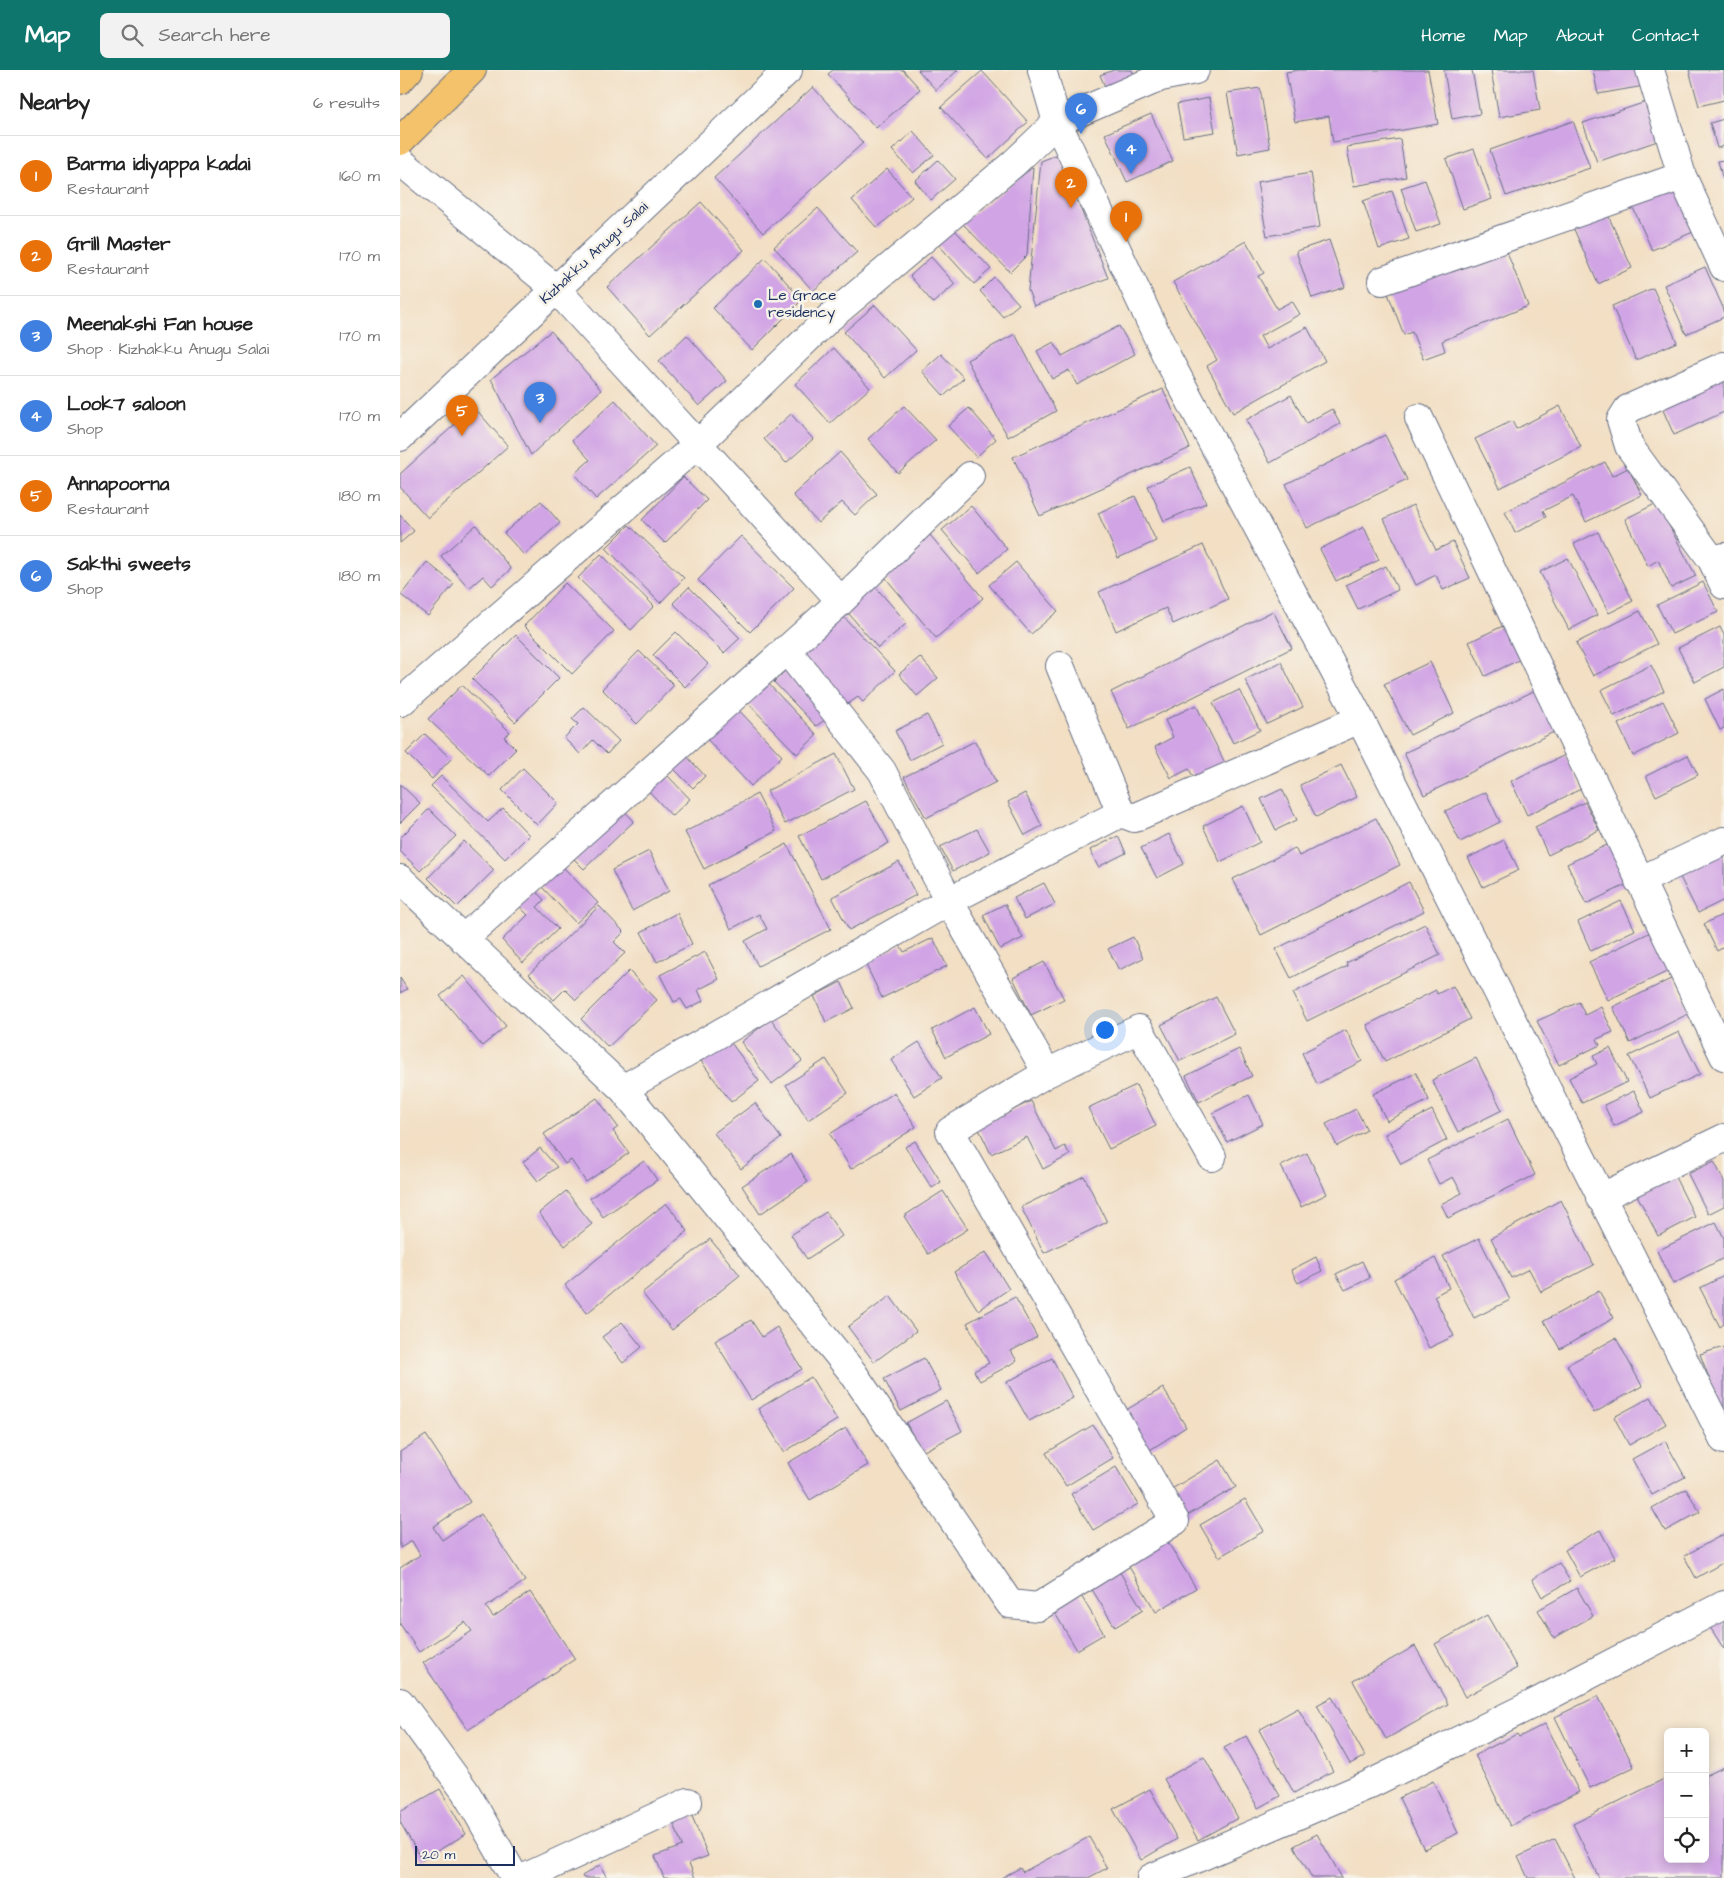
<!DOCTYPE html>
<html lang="en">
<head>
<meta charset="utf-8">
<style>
	:root { --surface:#fff; --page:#f2f2f2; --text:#222; --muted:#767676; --line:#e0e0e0; --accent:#0f766e }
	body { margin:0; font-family:"Architects Daughter",sans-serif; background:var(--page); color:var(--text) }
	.controls { position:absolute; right:15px; bottom:15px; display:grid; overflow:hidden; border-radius:8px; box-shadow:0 2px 12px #0003 }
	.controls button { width:45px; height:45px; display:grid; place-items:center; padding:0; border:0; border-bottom:1px solid var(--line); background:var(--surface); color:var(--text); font:25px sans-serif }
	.scale { position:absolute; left:15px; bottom:12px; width:100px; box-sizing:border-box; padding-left:5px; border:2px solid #1b2f5e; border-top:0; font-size:14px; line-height:18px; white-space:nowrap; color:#1b2f5e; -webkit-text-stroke:4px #f7f3e8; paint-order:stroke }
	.you { position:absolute; left:704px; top:959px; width:18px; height:18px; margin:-12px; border:4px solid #fff; border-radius:50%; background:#1a73e8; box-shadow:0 0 0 8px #1a73e833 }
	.badge { display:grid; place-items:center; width:32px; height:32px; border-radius:50%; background:var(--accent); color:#fff; font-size:16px; font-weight:700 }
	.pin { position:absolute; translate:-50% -41px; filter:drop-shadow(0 1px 2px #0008) }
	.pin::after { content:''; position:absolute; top:26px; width:18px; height:15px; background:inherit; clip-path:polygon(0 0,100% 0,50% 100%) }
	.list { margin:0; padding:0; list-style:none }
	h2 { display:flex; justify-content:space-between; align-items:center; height:65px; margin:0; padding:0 20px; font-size:21px }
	h2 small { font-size:16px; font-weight:400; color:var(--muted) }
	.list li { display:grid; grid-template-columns:32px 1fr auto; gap:15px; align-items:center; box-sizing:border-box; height:80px; padding:0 20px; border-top:1px solid var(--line) }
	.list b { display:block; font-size:19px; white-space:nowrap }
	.list p { margin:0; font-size:16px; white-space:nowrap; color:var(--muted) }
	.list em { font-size:16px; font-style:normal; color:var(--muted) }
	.icon { flex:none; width:28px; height:28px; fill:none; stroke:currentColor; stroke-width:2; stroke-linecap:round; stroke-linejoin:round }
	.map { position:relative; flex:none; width:1324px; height:1808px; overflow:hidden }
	header { display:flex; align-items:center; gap:30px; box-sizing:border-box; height:70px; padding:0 25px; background:var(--accent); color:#fff }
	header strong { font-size:24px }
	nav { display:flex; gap:28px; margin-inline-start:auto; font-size:18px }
	.search { width:350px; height:45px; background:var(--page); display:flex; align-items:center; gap:12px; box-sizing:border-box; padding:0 18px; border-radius:8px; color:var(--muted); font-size:19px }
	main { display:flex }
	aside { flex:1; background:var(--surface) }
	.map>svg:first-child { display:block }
	.building { fill:#d1a5e5 }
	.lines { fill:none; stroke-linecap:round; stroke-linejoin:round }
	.minor-casing { stroke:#666d82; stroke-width:30 }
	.tertiary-casing { stroke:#666d82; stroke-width:30 }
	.primary-casing { stroke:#666d82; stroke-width:30 }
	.minor { stroke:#fff; stroke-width:28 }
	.tertiary { stroke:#fff; stroke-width:28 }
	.primary { stroke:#f3c26a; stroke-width:28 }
	.poi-dot { fill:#1f6fb2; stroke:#f7f3e8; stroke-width:2 }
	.labels { text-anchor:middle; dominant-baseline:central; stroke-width:5; stroke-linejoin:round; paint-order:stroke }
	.street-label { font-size:15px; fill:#1b2f5e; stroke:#f7f3e8 }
	.poi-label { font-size:15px; fill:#1b2f5e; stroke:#f7f3e8; text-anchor:start }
</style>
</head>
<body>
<header>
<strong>Map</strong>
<div class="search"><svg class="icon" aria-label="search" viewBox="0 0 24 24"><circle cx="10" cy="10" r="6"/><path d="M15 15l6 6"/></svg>Search here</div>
<nav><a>Home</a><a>Map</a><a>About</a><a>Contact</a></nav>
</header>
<main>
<aside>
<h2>Nearby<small>6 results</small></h2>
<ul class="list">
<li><span class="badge" style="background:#e8710a">1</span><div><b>Barma idiyappa kadai</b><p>Restaurant</p></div><em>160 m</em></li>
<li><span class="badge" style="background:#e8710a">2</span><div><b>Grill Master</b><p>Restaurant</p></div><em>170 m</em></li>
<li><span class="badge" style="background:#3f7fe0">3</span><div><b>Meenakshi Fan house</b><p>Shop · Kizhakku Anugu Salai</p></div><em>170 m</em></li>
<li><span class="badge" style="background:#3f7fe0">4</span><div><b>Look7 saloon</b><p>Shop</p></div><em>170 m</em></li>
<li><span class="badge" style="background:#e8710a">5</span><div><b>Annapoorna</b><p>Restaurant</p></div><em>180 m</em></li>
<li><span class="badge" style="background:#3f7fe0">6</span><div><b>Sakthi sweets</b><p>Shop</p></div><em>180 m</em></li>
</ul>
</aside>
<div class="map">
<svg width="1324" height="1808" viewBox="0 0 1324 1808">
	<rect width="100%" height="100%" fill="#f7f3e8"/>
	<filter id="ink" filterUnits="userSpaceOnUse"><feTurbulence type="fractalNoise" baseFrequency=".02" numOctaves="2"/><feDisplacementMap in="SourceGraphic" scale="10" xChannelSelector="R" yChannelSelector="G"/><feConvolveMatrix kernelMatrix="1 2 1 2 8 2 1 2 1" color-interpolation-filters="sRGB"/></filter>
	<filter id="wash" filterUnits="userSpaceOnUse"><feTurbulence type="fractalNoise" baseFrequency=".0096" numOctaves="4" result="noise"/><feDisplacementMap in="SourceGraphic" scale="20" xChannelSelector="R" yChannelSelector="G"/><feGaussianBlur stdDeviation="1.12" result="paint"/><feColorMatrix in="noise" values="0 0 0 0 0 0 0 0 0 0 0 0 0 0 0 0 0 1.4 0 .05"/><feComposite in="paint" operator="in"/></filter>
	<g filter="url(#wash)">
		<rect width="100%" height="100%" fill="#f2dfc4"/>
		<g id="blocks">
			<path class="building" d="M433 0H503L520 19 476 58 428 4Z
				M518 0H558L536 20Z
				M714 0H732L735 7 706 19 700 5Z
				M899 0H1028L1038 54 933 72 929 46 895 52 886 2Z
				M1044 0H1072L1080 44 1052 49Z
				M1091 0H1133L1140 40 1099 47Z
				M1193 0H1241L1244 16 1198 24Z
				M1289 0H1324V30L1299 36Z
				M582 1 628 52 588 89 541 37Z
				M413 17 463 73 363 163 314 108Z
				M860 18 870 78 838 84 827 23Z
				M809 28 815 62 783 67 777 34Z
				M1255 29 1269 67 1197 92 1183 53Z
				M751 44 773 91 727 112 705 64Z
				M1324 49V76L1317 78 1310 53Z
				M1173 51 1190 98 1106 126 1090 80Z
				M513 61 534 85 513 103 492 80Z
				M1000 69 1006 107 954 116 947 77Z
				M1074 79 1092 129 1063 139 1046 89Z
				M659 84 708 208 634 236 628 220 641 91Z
				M538 90 555 109 531 130 515 111Z
				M1324 90V110H1323L1318 91Z
				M633 97 627 185 610 202 562 153Z
				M487 99 512 127 477 158 452 130Z
				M911 103 920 157 867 166 857 112Z
				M1280 109 1302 158 1252 180 1230 131Z
				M1025 110 1041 154 1016 162 1001 118Z
				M992 121 1009 169 979 179 963 131Z
				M301 132 344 180 250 265 207 217Z
				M418 138 457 182 413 221 374 177Z
				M1207 143 1232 198 1198 214 1173 157Z
				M553 158 591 199 574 214 537 173Z
				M929 170 945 217 912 228 896 181Z
				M846 171 864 203 858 206 877 239 892 231 900 244 860 266 867 279 907 257 925 291 833 343 807 296 817 290 773 212Z
				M1107 182 1128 236 1042 271 1045 281 1023 289 1012 262 1004 265 985 216 1048 192 1052 202Z
				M531 187 555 214 533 233 510 206Z
				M365 188 402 230 352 280 313 238Z
				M1305 197 1324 240V247L1286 264 1264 215Z
				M594 207 619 234 603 247 580 221Z
				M1253 218 1277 272 1236 290 1212 236Z
				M475 235 516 280 485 308 444 262Z
				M719 256 735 284 677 315 669 300 652 309 637 281 654 272 662 286Z
				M151 261 201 320 131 385 91 309Z
				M615 264 656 341 608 367 567 290Z
				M287 265 327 311 299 336 259 291Z
				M434 278 470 318 430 353 395 314Z
				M541 284 564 308 544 326 522 301Z
				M1324 304V342L1274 365 1259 331Z
				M763 319 790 378 640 446 613 387Z
				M891 325 906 353 932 339 940 354 870 393 846 350Z
				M215 330 256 376 196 429 174 404 190 390 172 370Z
				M504 336 536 370 498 403 468 369Z
				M1160 336 1181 377 1100 418 1075 369 1112 351 1116 359Z
				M74 337 108 376 28 448 0 417V404Z
				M569 338 596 369 576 387 548 356Z
				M391 344 413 369 386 393 364 369Z
				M985 365 1007 410 907 458 886 414Z
				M440 382 477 424 455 445 442 432 418 453 393 425Z
				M1205 392 1212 406 1228 398 1242 425 1186 452 1173 426 1143 441 1146 447 1115 463 1105 442Z
				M790 397 806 433 764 451 748 416Z
				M283 407 307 430 265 473 242 450Z
				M735 426 756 471 718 488 698 443Z
				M141 431 160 453 124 485 104 463Z
				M1257 433 1296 506 1271 518 1258 490 1248 496 1225 449Z
				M1013 435 1036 480 1053 472 1070 508 1043 520 1036 505 1016 515 984 449Z
				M571 436 607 479 579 503 542 460Z
				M0 445 14 461 0 473Z
				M76 455 111 499 92 516 83 506 69 518 41 486Z
				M229 455 284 508 260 533 206 478Z
				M964 457 979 490 936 511 920 479Z
				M1198 462 1233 531 1209 543 1174 474Z
				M530 465 583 528 536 568 484 506Z
				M341 466 394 518 350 562 298 510Z
				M803 475 828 529 773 554 766 538 716 561 699 522Z
				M201 484 254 536 231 560 178 508Z
				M1168 488 1197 545 1169 560 1140 502Z
				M27 492 54 514 28 546 1 525Z
				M616 492 658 541 631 564 589 515Z
				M986 496 998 520 958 539 946 515Z
				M1303 512 1318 542 1272 564 1257 535Z
				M165 513 214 561 172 604 124 556Z
				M473 514 507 553 478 578 444 538Z
				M289 517 340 568 324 583 273 533Z
				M873 541 892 578 729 659 711 622Z
				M1240 541 1257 574 1193 606 1176 573Z
				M440 543 495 601 463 632 458 627 416 656 374 612Z
				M1107 554 1123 588 1085 606 1069 572Z
				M1320 557 1324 565V597L1295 612 1278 578Z
				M276 562 308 594 285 617 253 585Z
				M116 565 159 608 115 652 72 609Z
				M239 581 274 615 237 654 202 619Z
				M520 587 538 608 517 626 499 604Z
				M881 592 903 637 867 654 845 610Z
				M1030 592 1054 643 1010 665 984 614Z
				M1251 595 1264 621 1214 646 1201 620Z
				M362 607 417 665 397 684 342 627Z
				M62 615 110 662 104 667 116 679 89 706 28 649Z
				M1324 619V658L1320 660 1305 629Z
				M839 620 860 660 833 673 813 633Z
				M1136 620 1156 661 1024 725 1004 683Z
				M1263 631 1279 663 1233 686 1218 654Z
				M334 635 382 686 351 716 303 665Z
				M796 635 825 693 794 708 789 699 771 708 755 677 773 667 765 650Z
				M184 637 219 671 207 684 193 670 180 684 164 668 178 654 172 649Z
				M527 645 542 673 510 690 495 661Z
				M25 664 51 689 32 709 6 683Z
				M575 671 596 712 526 748 504 707Z
				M283 682 305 706 293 718 270 695Z
				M436 684 454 719 385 754 367 721Z
				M1165 685 1181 719 1127 745 1111 711Z
				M1288 685 1298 705 1256 726 1246 706Z
				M941 695 957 727 916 747 900 715Z
				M123 698 158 733 137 755 102 720Z
				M264 702 290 729 272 746 247 719Z
				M41 706 88 752 103 738 129 765 105 789 31 716Z
				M0 714 20 733 0 753Z
				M882 719 897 750 876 760 861 729Z
				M1086 722 1100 752 1060 772 1045 741Z
				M625 723 642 756 625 765 608 732Z
				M357 724 376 761 304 799 285 762Z
				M466 731 489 773 421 809 399 766Z
				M1185 732 1199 760 1148 785 1135 757Z
				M217 733 234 751 184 799 168 783Z
				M843 736 860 772 820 792 803 756Z
				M29 739 56 766 20 801 0 781V768Z
				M976 748 1000 795 861 865 833 809 895 778 899 786Z
				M577 759 590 782 553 801 540 777Z
				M769 764 784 794 757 808 741 778Z
				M718 766 726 783 698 797 690 780Z
				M1104 770 1119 800 1083 817 1068 788Z
				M64 771 94 800 57 837 28 808Z
				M387 774 431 859 358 896 345 871 367 859 359 844 331 859 308 815Z
				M1209 774 1228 814 1186 834 1167 794Z
				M1324 780V830L1298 843 1278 803Z
				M249 781 269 821 232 841 212 800Z
				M499 792 516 825 449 860 432 827Z
				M162 796 198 833 176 853 141 816Z
				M1009 812 1024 841 891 908 876 879Z
				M644 813 655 834 625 849 614 828Z
				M134 819 144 830 137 837 158 859 123 893 102 870 128 845 118 835Z
				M1221 831 1235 860 1191 881 1178 852Z
				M605 834 623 868 600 879 583 845Z
				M199 836 224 862 214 872 225 883 176 930 165 919 154 930 129 904Z
				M277 843 292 874 257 892 241 862Z
				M1324 844V877L1317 881 1304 854Z
				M1025 854 1040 885 907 951 893 923 948 896 946 893Z
				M1257 859 1277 897 1208 930 1189 892Z
				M733 867 743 888 719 900 708 879Z
				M533 868 547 896 482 928 465 893 500 875 504 882Z
				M305 882 319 909 298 920 303 931 287 939 281 929 274 932 260 905Z
				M644 892 664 929 631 945 613 908Z
				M229 901 257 930 208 977 181 949Z
				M64 906 106 956 82 976 40 926Z
				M0 908 7 919 0 923Z
				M1273 908 1290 943 1230 973 1213 937Z
				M441 912 454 938 426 952 414 926Z
				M1053 916 1070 949 985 992 967 955 1036 920 1037 924Z
				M816 927 835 964 780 991 761 955Z
				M1179 932 1185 945 1201 937 1213 962 1197 969 1200 975 1159 995 1137 951Z
				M575 937 589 964 546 987 532 960Z
				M371 949 402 991 372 1014 341 972Z
				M946 960 962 991 917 1014 902 983Z
				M1279 962 1300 1004 1250 1028 1229 986Z
				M329 970 359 1011 331 1032 301 991Z
				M519 972 542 1008 514 1026 491 990Z
				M1210 978 1227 1012 1182 1033 1169 1008 1197 994 1193 986Z
				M839 979 852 1006 799 1032 786 1006Z
				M1076 988 1102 1040 1058 1062 1032 1010Z
				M426 989 448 1023 408 1050 386 1015Z
				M1016 1003 1029 1030 987 1051 973 1024Z
				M736 1015 756 1056 709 1079 688 1038Z
				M1234 1021 1244 1042 1214 1056 1204 1035Z
				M494 1023 516 1057 451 1099 430 1064Z
				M849 1025 863 1054 827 1072 813 1043Z
				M197 1028 218 1057 213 1061 229 1083 186 1112 171 1090 165 1094 144 1064Z
				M631 1031 656 1081 665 1076 670 1085 643 1099 627 1067 591 1084 578 1057Z
				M355 1033 381 1068 341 1099 314 1063Z
				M956 1039 967 1060 937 1076 926 1054Z
				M1032 1040 1047 1070 1001 1094 985 1064Z
				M1108 1049 1135 1105 1048 1148 1041 1134 1062 1123 1053 1107 1039 1114 1027 1090Z
				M515 1071 541 1112 532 1118 505 1077Z
				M140 1078 157 1097 138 1111 123 1092Z
				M907 1083 927 1124 901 1137 881 1096Z
				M391 1084 408 1112 360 1144 342 1116Z
				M244 1091 257 1110 203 1147 190 1128Z
				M1314 1091 1324 1111V1136L1308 1144 1288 1104Z
				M684 1106 707 1152 644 1183 621 1137Z
				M1275 1107 1295 1147 1258 1166 1237 1125Z
				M166 1121 192 1154 165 1176 139 1143Z
				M543 1121 568 1159 528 1184 504 1146Z
				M1161 1130 1194 1195 1141 1222 1129 1199 1111 1208 1091 1168Z
				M266 1133 288 1161 187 1243 165 1215Z
				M426 1142 442 1166 407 1189 391 1165Z
				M1316 1152 1324 1168V1188L1273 1214 1257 1181Z
				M1079 1168 1110 1230 1074 1248 1043 1186Z
				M310 1169 340 1205 272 1260 242 1223Z
				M586 1182 609 1219 578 1240 554 1202Z
				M916 1187 922 1201 898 1213 891 1200Z
				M1035 1188 1049 1218 1034 1226 1054 1266 1029 1278 994 1209Z
				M962 1191 970 1208 945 1220 936 1204Z
				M1324 1206V1254L1320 1257 1300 1218Z
				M1199 1221 1214 1248 1160 1279 1144 1251Z
				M490 1226 516 1261 474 1292 448 1257Z
				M615 1227 637 1267 611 1281 617 1291 580 1311 574 1301 589 1293 567 1253Z
				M351 1250 362 1267 377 1257 402 1299 351 1330 315 1271Z
				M222 1252 242 1277 223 1293 202 1267Z
				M1216 1268 1242 1316 1194 1343 1167 1295Z
				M1324 1277V1347L1300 1284Z
				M524 1288 541 1320 501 1341 484 1309Z
				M652 1288 673 1328 629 1351 607 1312Z
				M411 1307 437 1350 384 1382 358 1339Z
				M763 1318 786 1357 745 1383 721 1343Z
				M1251 1327 1266 1354 1229 1375 1214 1347Z
				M546 1331 562 1361 522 1382 506 1353Z
				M693 1355 713 1388 666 1416 646 1383Z
				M446 1358 468 1395 410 1430 388 1393Z
				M26 1365 70 1432 33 1457 42 1470 81 1444 125 1511 86 1537 93 1547 130 1522 175 1589 68 1660 23 1593 72 1561 65 1552 19 1582 0 1554V1498L20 1485 12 1471 0 1478V1382Z
				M1265 1371 1285 1407 1252 1425 1232 1389Z
				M820 1390 836 1417 786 1446 770 1420Z
				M716 1397 738 1434 693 1460 671 1424Z
				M1286 1419 1300 1442 1265 1461 1252 1438Z
				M845 1429 864 1461 819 1487 800 1455Z
				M1200 1460 1215 1488 1180 1507 1165 1480Z
				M1324 1464V1492L1296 1508 1284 1486Z
				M764 1466 796 1518 756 1542 725 1490Z
				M1159 1493 1170 1511 1142 1527 1132 1509Z
				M716 1496 743 1540 715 1557 688 1513Z
				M1177 1518 1193 1546 1154 1568 1138 1540Z
				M677 1519 704 1564 677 1580 650 1535Z
				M1087 1545 1117 1598 1065 1627 1035 1574Z
				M1324 1548V1579L1310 1557Z
				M1015 1576 1048 1634 986 1669 953 1611Z
				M1198 1626 1234 1697 1190 1718 1155 1647Z
				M932 1627 965 1686 950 1694 917 1635Z
				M898 1638 933 1701 894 1723 859 1660Z
				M1145 1654 1179 1722 1110 1756 1075 1685 1117 1664 1119 1667Z
				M846 1666 880 1726 858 1738 824 1678Z
				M804 1687 838 1748 798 1770 764 1709Z
				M1324 1697V1808H1199L1173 1754 1264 1709 1268 1716V1789H1305V1706Z
				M1033 1711 1058 1763 1024 1779 999 1728Z
				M40 1719 66 1764 22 1790 0 1752V1742Z
				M750 1719 777 1769 741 1790 713 1739Z
				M290 1741 308 1786 289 1793 295 1808H264L255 1786 282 1776 272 1748Z
				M917 1764 942 1808H912L894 1776Z
				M689 1767 707 1798 688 1808H601L620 1798 623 1802Z
				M1155 1769 1175 1808H1128L1118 1787Z
				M200 1795 207 1808H183L182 1806Z"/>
		</g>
	</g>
	<g filter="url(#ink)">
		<use href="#blocks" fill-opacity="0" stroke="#666d82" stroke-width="1"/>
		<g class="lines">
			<g class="minor-casing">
				<path id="minor" d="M642 0 657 52 768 289 960 649 1324 1370
					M1250 0 1282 106 1324 197
					M0 91 156 219 441 531
					M982 211 1282 106
					M1019 348 1324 986
					M1324 487 1312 490 1324 515
					M1312 490 1229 376 1221 350 1228 339 1324 296
					M386 579 482 701 549 831 647 1003
					M660 596 721 743
					M1 632 298 374 429 248 613 94 657 52 761 7 795 0
					M0 809 223 1019 453 1303 610 1534 638 1537 775 1451 550 1061 647 1003 739 959 812 1087
					M1239 811 1324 771
					M63 869 441 531 570 406
					M223 1019 549 831 721 743 734 748 960 649
					M1200 1128 1324 1068
					M0 1632 65 1721 115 1808
					M124 1808 288 1732
					M751 1808 968 1715 1139 1631 1324 1535"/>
			</g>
			<g class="tertiary-casing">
				<path id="tertiary" d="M0 367 388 0"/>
			</g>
			<g class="primary-casing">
				<path id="primary" d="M0 10 9 0
					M0 71 72 0"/>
			</g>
			<use href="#minor" class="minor"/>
			<use href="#tertiary" class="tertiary"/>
			<use href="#primary" class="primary"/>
		</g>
	</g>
	<circle class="poi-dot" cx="358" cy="234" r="5"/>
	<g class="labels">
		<g class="street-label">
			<text transform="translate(194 183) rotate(-43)">Kizhakku Anugu Salai</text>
		</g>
		<g class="poi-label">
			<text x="368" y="225">Le Grace<tspan x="368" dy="17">residency</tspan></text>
		</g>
	</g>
</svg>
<div class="controls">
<button>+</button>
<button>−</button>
<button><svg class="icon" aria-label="locate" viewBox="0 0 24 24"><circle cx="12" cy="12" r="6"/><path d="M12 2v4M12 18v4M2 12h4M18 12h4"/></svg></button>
</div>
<div class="scale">20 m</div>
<div class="you"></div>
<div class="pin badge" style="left:726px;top:172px;background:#e8710a">1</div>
<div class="pin badge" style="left:671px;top:138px;background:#e8710a">2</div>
<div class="pin badge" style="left:140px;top:353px;background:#3f7fe0">3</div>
<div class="pin badge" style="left:731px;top:104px;background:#3f7fe0">4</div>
<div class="pin badge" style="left:62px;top:366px;background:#e8710a">5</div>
<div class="pin badge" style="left:681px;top:64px;background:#3f7fe0">6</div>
</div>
</main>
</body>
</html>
